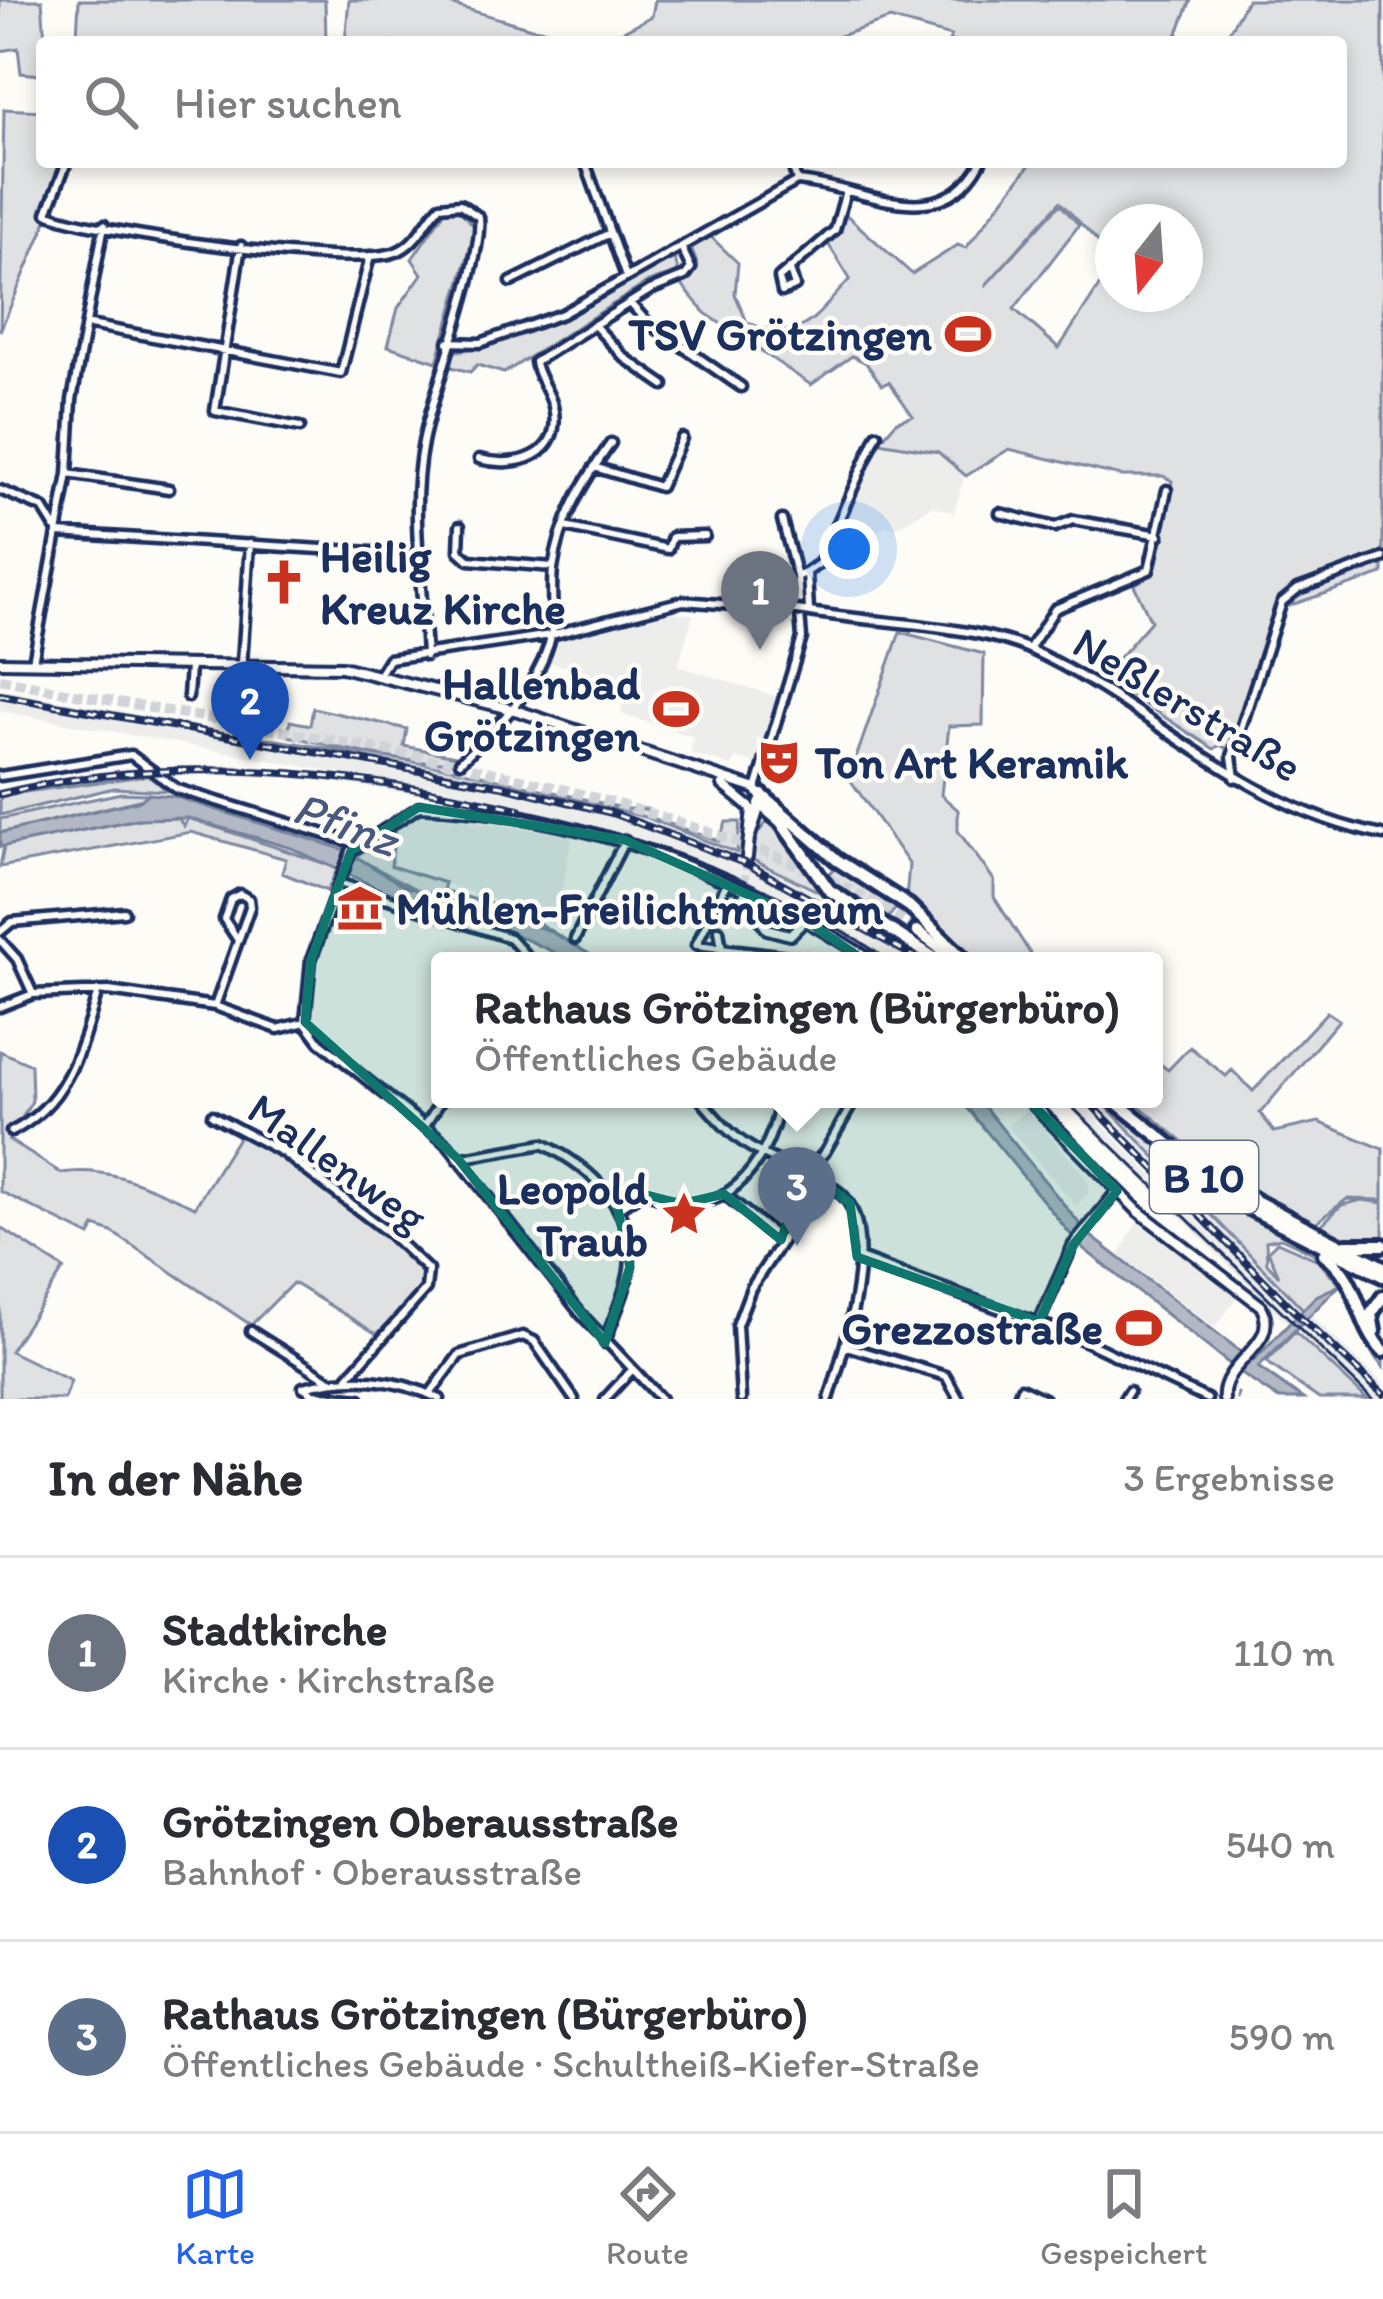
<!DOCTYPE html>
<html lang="de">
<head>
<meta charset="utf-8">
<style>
	:root { --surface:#fff; --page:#f2f2f3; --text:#2b2b33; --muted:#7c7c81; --line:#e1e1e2; --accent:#2563eb }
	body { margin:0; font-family:Itim,sans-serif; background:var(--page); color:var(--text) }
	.compass { position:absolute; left:1095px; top:204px; width:108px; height:108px; border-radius:50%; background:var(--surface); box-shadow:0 6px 18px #0003; rotate:197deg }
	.you { position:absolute; left:849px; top:549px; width:42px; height:42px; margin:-30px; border:9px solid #fff; border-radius:50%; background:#1a73e8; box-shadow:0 0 0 18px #1a73e833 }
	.badge { display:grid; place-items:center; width:78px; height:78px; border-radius:50%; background:var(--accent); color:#fff; font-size:39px; font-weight:700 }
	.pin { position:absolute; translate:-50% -99px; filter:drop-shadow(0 3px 6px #0008) }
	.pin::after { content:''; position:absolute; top:63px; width:42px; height:36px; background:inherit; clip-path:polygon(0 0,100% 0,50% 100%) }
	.popup { position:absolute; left:431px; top:952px; width:732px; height:156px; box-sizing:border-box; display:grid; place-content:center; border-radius:12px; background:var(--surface); filter:drop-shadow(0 3px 9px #0005); font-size:39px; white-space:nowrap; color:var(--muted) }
	.popup b { font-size:45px; color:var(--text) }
	.popup::after { content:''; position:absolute; left:50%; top:100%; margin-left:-24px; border:24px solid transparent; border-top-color:var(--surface) }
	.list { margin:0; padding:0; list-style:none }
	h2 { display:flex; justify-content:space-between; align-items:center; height:156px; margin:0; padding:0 48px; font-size:51px }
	h2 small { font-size:39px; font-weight:400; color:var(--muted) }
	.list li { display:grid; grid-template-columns:78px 1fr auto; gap:36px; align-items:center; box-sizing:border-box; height:192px; padding:0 48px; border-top:3px solid var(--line) }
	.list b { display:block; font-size:45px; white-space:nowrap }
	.list p { margin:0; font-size:39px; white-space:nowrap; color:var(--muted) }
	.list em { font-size:39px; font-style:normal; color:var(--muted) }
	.icon { flex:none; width:66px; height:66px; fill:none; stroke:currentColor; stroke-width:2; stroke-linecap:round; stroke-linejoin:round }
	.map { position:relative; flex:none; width:1383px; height:1399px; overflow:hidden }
	.search { position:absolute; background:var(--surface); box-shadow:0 6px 18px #0003; left:36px; right:36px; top:36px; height:132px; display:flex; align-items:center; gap:30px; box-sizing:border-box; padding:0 42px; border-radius:12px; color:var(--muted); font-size:45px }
	.sheet { height:732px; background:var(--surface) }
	nav { display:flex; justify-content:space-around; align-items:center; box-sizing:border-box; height:168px; border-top:3px solid var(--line); background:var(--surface); font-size:33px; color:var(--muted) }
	nav a { display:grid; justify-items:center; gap:6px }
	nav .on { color:var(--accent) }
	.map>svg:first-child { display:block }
	.built { fill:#edeeec }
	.green { fill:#e0e1e3; stroke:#7e88a0; stroke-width:3; fill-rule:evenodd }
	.water { fill:#b3b8c5; stroke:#76819c; stroke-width:3 }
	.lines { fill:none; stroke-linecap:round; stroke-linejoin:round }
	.stream { stroke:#76819c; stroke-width:3 }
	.tertiary-tunnel { stroke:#d0d3d8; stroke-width:8; stroke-dasharray:8 4; stroke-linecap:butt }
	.trunk-tunnel { stroke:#d0d3d8; stroke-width:10; stroke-dasharray:10 5; stroke-linecap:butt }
	.minor-casing { stroke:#1b2f5e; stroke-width:15 }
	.tertiary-casing { stroke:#1b2f5e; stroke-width:16 }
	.trunk-casing { stroke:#1b2f5e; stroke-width:20 }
	.minor { stroke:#fdfcf7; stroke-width:6 }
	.tertiary { stroke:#fdfcf7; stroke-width:8 }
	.trunk { stroke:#fdfcf7; stroke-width:10 }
	.tram { stroke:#1b2f5e; stroke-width:3 }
	.rail-casing { stroke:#1b2f5e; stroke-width:8 }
	.rail { stroke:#fdfcf7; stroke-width:3; stroke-dasharray:9; stroke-linecap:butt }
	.minor-bridge-casing { stroke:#1b2f5e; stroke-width:15; stroke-linecap:butt }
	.minor-bridge { stroke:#fdfcf7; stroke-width:6 }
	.marked { fill:#0f766e; fill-opacity:0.2; stroke:#0f766e; stroke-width:9; stroke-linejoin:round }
	.labels { text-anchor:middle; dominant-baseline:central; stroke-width:9; stroke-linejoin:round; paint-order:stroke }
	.shield { fill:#fdfcf7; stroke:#5f6c8c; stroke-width:3 }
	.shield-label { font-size:42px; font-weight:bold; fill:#1b2f5e }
	.poi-label { font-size:45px; font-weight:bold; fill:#1b2f5e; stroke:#fdfcf7; text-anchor:end }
	.street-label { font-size:45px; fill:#1b2f5e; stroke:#fdfcf7 }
	.water-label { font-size:48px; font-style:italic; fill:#49587d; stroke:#fdfcf7 }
</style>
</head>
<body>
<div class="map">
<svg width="1383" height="1399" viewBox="0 0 1383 1399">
	<rect width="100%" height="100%" fill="#fdfcf7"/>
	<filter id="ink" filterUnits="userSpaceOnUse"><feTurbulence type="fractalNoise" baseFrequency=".00833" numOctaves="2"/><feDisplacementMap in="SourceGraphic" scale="24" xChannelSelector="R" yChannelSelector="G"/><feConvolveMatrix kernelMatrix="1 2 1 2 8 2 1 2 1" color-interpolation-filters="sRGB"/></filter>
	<g filter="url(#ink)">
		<path class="built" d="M879 442 938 454 964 476 954 513 932 506 896 528 886 526 849 544 835 537Z
			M669 612 693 615 678 666 782 698 760 765 736 758 732 766 690 753 694 737 621 714 624 688 569 675V668L547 661 558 640Z
			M0 689 495 780 648 818 825 892 933 961H884L777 898 658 848 463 801 307 779 194 773 82 782 0 798V790L29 783 127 768 237 765 367 778 0 711Z
			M417 814 572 835 556 927 524 910 390 865 395 830Z
			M1061 1099H1077L1220 1243 1196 1212 1082 1099H1099L1132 1130 1298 1303 1383 1383V1399H1367L1335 1371Z
			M1027 1109 1088 1180 1089 1192 1076 1206 1007 1126Z
			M1138 1220 1239 1295 1215 1328 1119 1255Z"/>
		<path class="green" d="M0 0H42L45 39 77 36 79 0H325L326 42H42V75L21 73 18 48 0 51Z
			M349 0H436L531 28 610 38 652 16 655 0H1191L1174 42H949L951 36 890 19 822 42H345Z
			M1247 0H1383V574L1285 607 1229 750 1220 745 1214 749 1102 677 1097 683 1089 678 1110 668 1151 621 1134 585 1153 573 1172 481 1163 476H1121L1009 449 966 476 938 452 879 442 897 421 913 416 889 382 882 385 866 363 852 356 811 385 705 313 681 284 698 266 691 248 710 236 738 263 735 294 747 322C802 347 815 316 850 279L827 242 843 212 912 274 958 245 966 248 1032 162H1341V42H1223ZM1060 202 1113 257V222H1185V294H1113V265L1059 348 1014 309 1079 225 1060 204 985 286Z
			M4 109 42 111V162H72L0 331Z
			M445 211H460L476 228 437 362 388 346 398 308 422 274 412 259Z
			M675 258 678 272 648 282 504 373 477 365 470 372 444 365 451 352C532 343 603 292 675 258Z
			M900 632 984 654 983 725 949 726 941 795 958 810V831L994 880V897L1035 961H971L906 900 909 864 849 778Z
			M313 708 407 729 404 746 461 757C433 774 324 743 288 736L290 721 310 725Z
			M233 733 451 768 627 809H647L649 817 719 841 726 822H740L737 853 648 818 549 792Z
			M150 775 167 791 114 788 0 815V798L11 794Z
			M121 793 148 794V798L0 833V819Z
			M159 815 177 817 184 826 188 818 338 868 327 891 282 873 286 859 191 832 0 867 4 846Z
			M767 822 785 831 832 898 751 859 756 835Z
			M395 830 391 866 445 883 443 890 526 915 570 943 548 930 429 896 355 857Z
			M838 866 899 902 941 943 896 908 887 919 942 959 845 899 824 878Z
			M1327 1012 1339 1020 1260 1113 1274 1132 1319 1122 1383 1149V1200L1347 1199 1313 1225 1215 1169 1131 1099H1154V1059L1168 1070 1190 1047 1226 1076 1232 1070 1253 1091Z
			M0 1051 31 1065 32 1101 9 1140 61 1173C110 1165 150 1188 195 1207L242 1131C272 1145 422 1256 427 1284L377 1334 293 1283 251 1325 112 1232 95 1226 90 1236 0 1191Z
			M1099 1099 1219 1196 1332 1263 1349 1286 1366 1333 1383 1354V1367C1351 1333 1361 1301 1338 1273 1324 1256 1300 1247 1281 1238L1266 1241 1267 1263 1279 1276 1268 1251 1277 1242 1318 1260 1340 1285 1303 1309Z
			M1362 1200 1383 1203V1241L1352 1243 1317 1229 1342 1205Z
			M0 1227 64 1269 10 1351 71 1381 64 1399H0Z
			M1295 1332 1367 1399H1319L1271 1365 1267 1361Z"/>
		<path class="water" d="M148 794 173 796 345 850 404 886 548 930 601 961H573L503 929 402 899 291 848 188 818 137 819 0 847V833L141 800Z
			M960 1099H978L1087 1233 1253 1361 1316 1296 1340 1285 1258 1367 1303 1399H1279L1246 1377 1080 1246Z"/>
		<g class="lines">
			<path class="stream" d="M1237 1399 1238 1393"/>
			<path class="tertiary-tunnel" d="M744 894 747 857"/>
			<path class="trunk-tunnel" d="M0 679C220 725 445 750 661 817 754 846 837 874 917 931"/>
			<g class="minor-casing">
				<path id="minor" d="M67 162 47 213C91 233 354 269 396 252 417 244 425 221 440 206L460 204 479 217C484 259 433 389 423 442 409 511 423 587 426 656
					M585 162 625 274
					M791 162 797 181
					M797 181C862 186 940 239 981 162
					M241 246 215 411 300 427
					M790 270 795 286 782 292 779 278 835 230 846 191
					M511 282 610 233
					M630 303 647 322 741 387
					M90 325 341 373 370 256
					M595 326 625 358 664 385
					M448 342 480 343 562 314 797 181
					M479 459C517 469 564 456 553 406 549 390 537 377 535 362L650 290 685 276 691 268 682 249
					M594 467 660 487 682 438
					M68 474 169 489
					M0 490 43 508 56 529
					M1000 513 1055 527 1073 520 1159 535
					M460 526 459 551 469 560 553 567
					M565 527 668 549 672 537 705 536
					M57 533 421 555
					M807 572 820 563 877 434
					M797 577 807 572 809 611
					M804 611C869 623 972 624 1029 649 1153 706 1241 808 1383 835
					M1029 649 1055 609 1149 570 1167 490
					M33 662 68 474 72 400 104 225
					M242 662 250 544
					M379 675 389 659 551 635 683 601 796 610
					M188 697 190 666
					M460 762C497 727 533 694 549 644 556 620 550 593 553 569 560 520 583 482 611 443
					M0 776 131 755 177 789 358 844
					M1235 778 1232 756 1282 602 1298 589 1383 558
					M756 789 802 638 797 577 782 520
					M339 883 510 938 531 961
					M725 887 696 945 830 961
					M719 930 724 961
					M0 932 12 922 124 912
					M575 939 625 840
					M0 940 17 959 33 994
					M215 1006 250 907 249 899 240 894 231 899 224 919 238 940
					M0 1007 33 994 109 991 215 1006 278 1029 305 1022
					M700 1099C716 1118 732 1137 755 1150 781 1165 815 1173 839 1192 884 1228 843 1353 829 1399
					M212 1115 282 1152 390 1234 428 1270 426 1289 348 1377
					M426 1124 442 1099
					M11 1132C68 1104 81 1048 98 991
					M458 1159 543 1144C592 1168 637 1210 629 1269 626 1294 612 1319 605 1343
					M724 1194 781 1240
					M620 1207 642 1192C657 1195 672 1204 688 1204 743 1204 773 1145 780 1099
					M857 1257 1072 1335 1207 1399
					M1039 1322 1073 1245 1117 1191
					M251 1331 329 1380
					M846 1346 946 1376 959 1399
					M303 1387C352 1375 394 1377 440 1399
					M303 1387 314 1394 360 1399
					M430 1394 459 1355 523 1336 534 1341 574 1399
					M605 1399 630 1372
					M661 1399 580 1313 447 1144 320 1042 305 1022 311 960 351 851 419 807C569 815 673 852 805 920
					M741 1399 737 1325 751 1288 792 1226 805 1175 825 1152 855 1099
					M1017 1399 1021 1388 1044 1399
					M1124 1399 1129 1391"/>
			</g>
			<g class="tertiary-casing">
				<path id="tertiary" d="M0 662 342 667 515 710 756 789 762 799 750 836
					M723 785 752 809 747 857
					M744 896 767 929 790 935 805 920 873 961
					M1028 1099 1138 1211 1261 1306C1283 1345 1220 1361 1224 1399"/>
			</g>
			<g class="trunk-casing">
				<path id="trunk" d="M762 795 837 860 909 906 966 961
					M760 804 781 822 829 890 939 961
					M917 931 957 961
					M1112 1099 1249 1208 1383 1276
					M1188 1156 1254 1200 1383 1267
					M1346 1245H1383
					M1324 1254C1361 1280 1355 1321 1383 1351
					M1374 1331 1371 1314 1383 1297"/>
			</g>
			<use href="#minor" class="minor"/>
			<use href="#tertiary" class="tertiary"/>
			<use href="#trunk" class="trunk"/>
			<path class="tram" d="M519 809C652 837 776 884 890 961
				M1064 1099 1372 1399"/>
			<g class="rail-casing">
				<path id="rail" d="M0 695 503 786 612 813 747 864 922 961
					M0 794C170 752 350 771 519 809
					M1086 1099 1292 1309 1383 1394"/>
			</g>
			<use href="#rail" class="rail"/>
			<g class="minor-bridge-casing">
				<path id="minor-bridge" d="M796 610 804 611"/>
			</g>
			<use href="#minor-bridge" class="minor-bridge"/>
		</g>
	</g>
	<path class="marked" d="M419 807 625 840 805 920 950 1019 1117 1191 1073 1245 1039 1322 857 1257 850 1203 805 1171 781 1240 724 1194 681 1204 613 1186 630 1267 605 1343 458 1159 305 1022 311 960 351 851Z"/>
	<defs>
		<g id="stadium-bare" transform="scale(3.6)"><path d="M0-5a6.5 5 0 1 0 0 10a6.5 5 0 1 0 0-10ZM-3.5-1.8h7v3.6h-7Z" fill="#c8321e" stroke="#fdfcf7" stroke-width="2.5" paint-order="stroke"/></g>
		<g id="church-bare" transform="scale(3.6)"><path d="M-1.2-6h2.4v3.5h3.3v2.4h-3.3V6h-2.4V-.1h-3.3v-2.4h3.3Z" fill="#c8321e" stroke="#fdfcf7" stroke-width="2.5" paint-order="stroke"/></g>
		<g id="theatre-bare" transform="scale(3.6)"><path d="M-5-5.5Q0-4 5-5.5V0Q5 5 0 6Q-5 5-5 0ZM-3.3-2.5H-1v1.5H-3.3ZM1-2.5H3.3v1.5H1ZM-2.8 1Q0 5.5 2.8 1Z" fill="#c8321e" stroke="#fdfcf7" stroke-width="2.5" paint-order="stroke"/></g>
		<g id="museum-bare" transform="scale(3.6)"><path d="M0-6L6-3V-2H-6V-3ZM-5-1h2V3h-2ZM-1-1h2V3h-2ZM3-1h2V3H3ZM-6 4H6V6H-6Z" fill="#c8321e" stroke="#fdfcf7" stroke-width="2.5" paint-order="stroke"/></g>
		<g id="sight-bare" transform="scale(3.6)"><path d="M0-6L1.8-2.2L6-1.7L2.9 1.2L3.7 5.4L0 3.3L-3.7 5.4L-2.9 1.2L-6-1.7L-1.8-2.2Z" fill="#c8321e" stroke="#fdfcf7" stroke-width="2.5" paint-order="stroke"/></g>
	</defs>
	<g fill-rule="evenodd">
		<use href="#stadium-bare" x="968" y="334"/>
		<use href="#church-bare" x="284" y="582"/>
		<use href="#stadium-bare" x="676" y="709"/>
		<use href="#theatre-bare" x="779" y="762"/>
		<use href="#museum-bare" x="360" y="908"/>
		<use href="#sight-bare" x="684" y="1214"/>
		<use href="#stadium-bare" x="1139" y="1328"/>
	</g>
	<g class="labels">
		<rect class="shield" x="1150" y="1141" width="108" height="72" rx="9"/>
		<g class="shield-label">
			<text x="1204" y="1177">B 10</text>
		</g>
		<g class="poi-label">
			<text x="932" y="334">TSV Grötzingen</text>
			<text x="320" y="556" text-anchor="start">Heilig<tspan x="320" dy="52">Kreuz Kirche</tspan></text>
			<text x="640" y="683">Hallenbad<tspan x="640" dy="52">Grötzingen</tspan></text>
			<text x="815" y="762" text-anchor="start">Ton Art Keramik</text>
			<text x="396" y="908" text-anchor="start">Mühlen-Freilichtmuseum</text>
			<text x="648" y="1188">Leopold<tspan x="648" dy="52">Traub</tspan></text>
			<text x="1103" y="1328">Grezzostraße</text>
		</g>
		<g class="street-label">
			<text transform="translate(1188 704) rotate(31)">Neßlerstraße</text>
			<text transform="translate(338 1162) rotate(35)">Mallenweg</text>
		</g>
		<g class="water-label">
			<text transform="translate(346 823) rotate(20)">Pfinz</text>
		</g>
	</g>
</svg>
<svg class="compass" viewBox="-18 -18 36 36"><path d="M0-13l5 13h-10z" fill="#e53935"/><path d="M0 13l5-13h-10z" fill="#7c7c81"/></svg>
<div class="you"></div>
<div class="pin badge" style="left:760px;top:650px;background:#6b7280">1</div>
<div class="pin badge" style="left:250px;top:760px;background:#1a4fb4">2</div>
<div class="pin badge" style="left:797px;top:1246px;background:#5c6f8a">3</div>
<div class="popup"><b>Rathaus Grötzingen (Bürgerbüro)</b>Öffentliches Gebäude</div>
<div class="search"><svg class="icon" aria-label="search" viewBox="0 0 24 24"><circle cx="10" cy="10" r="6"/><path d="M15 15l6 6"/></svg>Hier suchen</div>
</div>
<section class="sheet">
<h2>In der Nähe<small>3 Ergebnisse</small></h2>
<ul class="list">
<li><span class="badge" style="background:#6b7280">1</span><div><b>Stadtkirche</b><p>Kirche · Kirchstraße</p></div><em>110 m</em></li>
<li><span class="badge" style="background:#1a4fb4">2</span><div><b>Grötzingen Oberausstraße</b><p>Bahnhof · Oberausstraße</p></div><em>540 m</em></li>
<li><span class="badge" style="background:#5c6f8a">3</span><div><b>Rathaus Grötzingen (Bürgerbüro)</b><p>Öffentliches Gebäude · Schultheiß-Kiefer-Straße</p></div><em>590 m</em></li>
</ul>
</section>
<nav>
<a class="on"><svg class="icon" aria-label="map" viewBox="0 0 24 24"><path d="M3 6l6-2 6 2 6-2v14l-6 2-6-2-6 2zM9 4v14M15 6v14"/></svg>Karte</a>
<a><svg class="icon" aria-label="directions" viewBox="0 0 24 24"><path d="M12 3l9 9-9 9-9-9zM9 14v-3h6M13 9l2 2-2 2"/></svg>Route</a>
<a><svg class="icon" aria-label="saved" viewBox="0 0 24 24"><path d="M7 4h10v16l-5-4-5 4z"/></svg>Gespeichert</a>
</nav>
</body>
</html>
